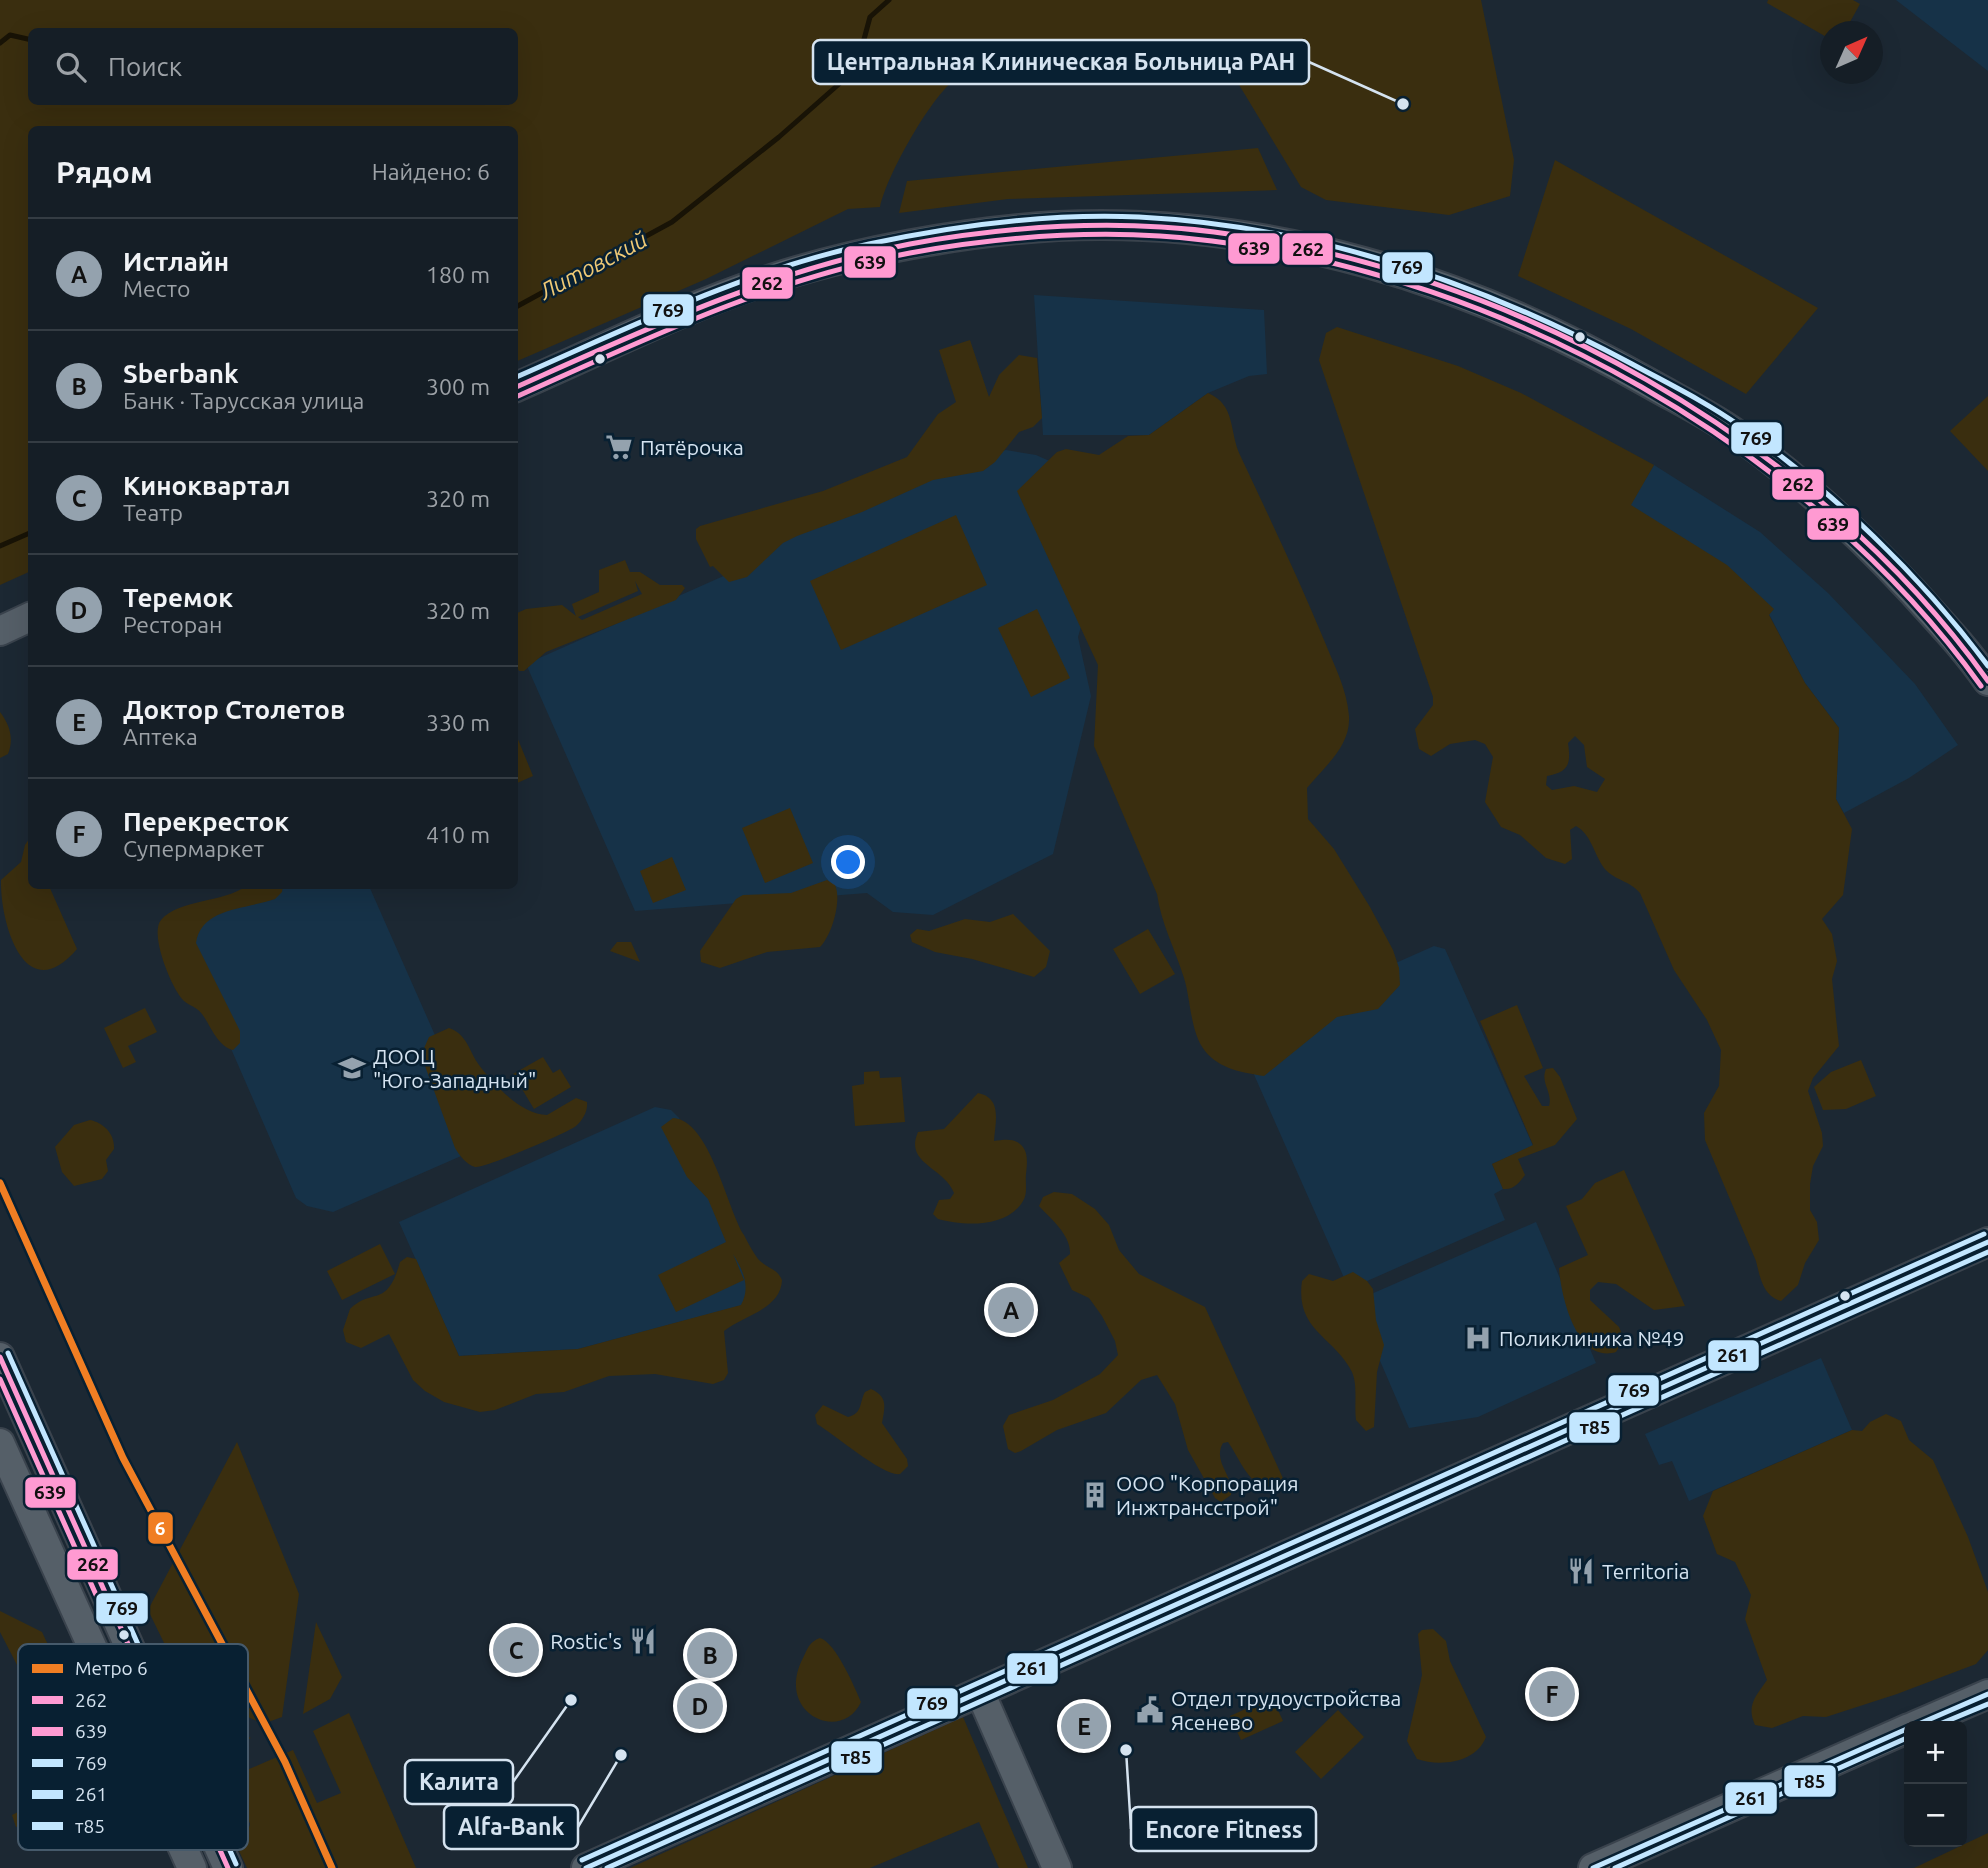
<!DOCTYPE html>
<html lang="ru">
<head>
<meta charset="utf-8">
<style>
	:root { --surface:#151e26; --page:#1e272e; --text:#f1f3f6; --muted:#9da2a7; --line:#343c43; --accent:#94a2ae }
	body { margin:0; font-family:Ubuntu,sans-serif; background:var(--page); color:var(--text) }
	.controls { position:absolute; right:21px; bottom:21px; display:grid; overflow:hidden; border-radius:10px; box-shadow:0 7px 28px #0002 }
	.controls button { width:63px; height:63px; display:grid; place-items:center; padding:0; border:0; border-bottom:2px solid var(--line); background:var(--surface); color:var(--text); font:35px sans-serif }
	.compass { position:absolute; left:1820px; top:21px; width:63px; height:63px; border-radius:50%; background:var(--surface); box-shadow:0 7px 28px #0002; rotate:45deg }
	.you { position:absolute; left:849px; top:863px; width:24px; height:24px; margin:-18px; border:5px solid #fff; border-radius:50%; background:#1a73e8; box-shadow:0 0 0 10px #1a73e833 }
	.badge { display:grid; place-items:center; width:46px; height:46px; border-radius:50%; background:var(--accent); color:#111; font-size:23px; font-weight:700 }
	.pin { position:absolute; translate:-50% -50%; border:4px solid #fff; box-shadow:0 2px 7px #0006 }
	.list { margin:0; padding:0; list-style:none }
	h2 { display:flex; justify-content:space-between; align-items:center; height:91px; margin:0; padding:0 28px; font-size:30px }
	h2 small { font-size:23px; font-weight:400; color:var(--muted) }
	.list li { display:grid; grid-template-columns:46px 1fr auto; gap:21px; align-items:center; box-sizing:border-box; height:112px; padding:0 28px; border-top:2px solid var(--line) }
	.list b { display:block; font-size:26px; white-space:nowrap }
	.list p { margin:0; font-size:23px; white-space:nowrap; color:var(--muted) }
	.list em { font-size:23px; font-style:normal; color:var(--muted) }
	.icon { flex:none; width:38px; height:38px; fill:none; stroke:currentColor; stroke-width:2; stroke-linecap:round; stroke-linejoin:round }
	.map { position:relative; flex:none; width:1988px; height:1868px; overflow:hidden }
	.search { position:absolute; background:var(--surface); box-shadow:0 7px 28px #0002; left:28px; top:28px; width:490px; height:77px; display:flex; align-items:center; gap:18px; box-sizing:border-box; padding:0 24px; border-radius:10px; color:var(--muted); font-size:26px }
	.panel { position:absolute; background:var(--surface); box-shadow:0 7px 28px #0002; left:28px; top:126px; width:490px; height:763px; border-radius:10px }
	.map>svg:first-child { display:block }
	.built { fill:#163248 }
	.green { fill:#3a2e0f; fill-rule:evenodd }
	.lines { fill:none; stroke-linecap:round; stroke-linejoin:round }
	.stream { stroke:#181306; stroke-width:5 }
	.secondary-casing { stroke:#3a434d; stroke-width:32 }
	.secondary { stroke:#555f68; stroke-width:28 }
	.bus-1-casing { stroke:#082032; stroke-width:10 }
	.bus-2-casing { stroke:#082032; stroke-width:10 }
	.bus-3-casing { stroke:#082032; stroke-width:10 }
	.bus-4-casing { stroke:#082032; stroke-width:10 }
	.bus-5-casing { stroke:#082032; stroke-width:10 }
	.bus-1 { stroke:#ff9ad2; stroke-width:5 }
	.bus-2 { stroke:#ff9ad2; stroke-width:5 }
	.bus-3 { stroke:#c2e6ff; stroke-width:5 }
	.bus-4 { stroke:#c2e6ff; stroke-width:5 }
	.bus-5 { stroke:#c2e6ff; stroke-width:5 }
	.metro-1-casing { stroke:#082032; stroke-width:12 }
	.metro-1 { stroke:#f07e23; stroke-width:7 }
	.bus-dot { fill:#d5e3f0; stroke:#082032; stroke-width:2.5 }
	.labels { text-anchor:middle; dominant-baseline:central; stroke-width:5; stroke-linejoin:round; paint-order:stroke }
	.poi-label { font-size:21px; fill:#d5e3f0; stroke:#082032; text-anchor:start }
	.water-label { font-size:23px; font-style:italic; fill:#efc975; stroke:#082032 }
	.key { fill:#082032; stroke:#465a6b; stroke-width:2 }
	.key-label { font-size:19px; fill:#d5e3f0 }
	.leader { fill:none; stroke:#d5e3f0; stroke-width:2.5 }
	.callout-dot { fill:#d5e3f0; stroke:#082032; stroke-width:2.5 }
	.callout { fill:#082032; stroke:#d5e3f0; stroke-width:2.5 }
	.callout-label { font-size:23px; text-anchor:middle; font-weight:bold; fill:#d5e3f0 }
	.line-badge { stroke:#082032; stroke-width:2.5 }
	.badge-label { font-size:19px; text-anchor:middle; font-weight:bold; fill:#fff }
	.pale-badge-label { font-size:19px; text-anchor:middle; font-weight:bold; fill:#111 }
</style>
</head>
<body>
<div class="map">
<svg width="1988" height="1868" viewBox="0 0 1988 1868">
	<rect width="100%" height="100%" fill="#1c2833"/>
	<path class="built" d="M1896 0H1988V71Z
		M1034 295 1264 310 1267 374 1249 376 1208 393 1149 435H1043Z
		M1006 450 1036 455 1054 463 1102 554 1078 637 1091 696 1053 854 933 915 893 912 867 893 635 911 526 664 728 574 725 566 961 462Z
		M1654 465 1760 532 1828 593 1915 684 1958 745 1909 778 1844 813 1836 799 1839 728 1805 683 1769 614 1773 609 1630 505Z
		M255 886H369L484 1146 333 1212 307 1206 296 1198 175 920Z
		M1434 946 1445 949 1533 1146 1492 1164 1503 1189 1494 1194 1505 1220 1349 1289 1236 1034Z
		M655 1107 671 1110 679 1118 752 1272 754 1302 578 1349 459 1356 399 1222Z
		M1536 1222 1596 1363 1478 1417 1409 1428 1359 1312 1369 1295Z
		M1821 1358 1852 1430 1689 1501 1672 1461 1659 1465 1645 1434Z"/>
	<path class="green" d="M0 0H1481L1514 160 1510 196 1449 215 1326 200 1301 187 1227 65 1214 52 1194 47 975 69C968 72 960 74 955 79 929 100 887 175 880 207L848 209 706 279 515 362 514 130H32L31 571 0 585ZM32 32H514V102H32Z
		M1768 0H1853L1860 4 1845 31 1830 32V39L1767 3Z
		M1258 148 1277 190 1008 199 899 213 907 181Z
		M1555 160 1818 308 1746 394 1631 329 1518 276Z
		M1337 327 1458 366 1521 393 1654 465 1631 505 1727 565 1774 609 1769 615 1805 683 1839 728 1836 799 1852 829 1843 895 1822 919 1832 934 1837 961 1832 979 1839 1046 1813 1078 1808 1091 1822 1133 1823 1146 1813 1166 1810 1184V1210L1817 1222 1819 1240 1805 1263 1798 1285 1781 1301C1763 1296 1760 1277 1756 1261L1705 1140 1704 1113 1719 1086 1721 1050 1707 1020 1674 970 1640 893C1629 880 1615 881 1604 868 1594 854 1591 834 1576 826L1570 830 1572 859 1565 864 1546 858 1520 835 1501 827 1485 802 1493 757 1485 744 1475 740 1450 744 1431 756 1419 749 1415 729 1433 705V697L1319 360 1326 333ZM1575 736 1584 745 1587 767 1605 779 1597 792 1574 786 1552 790 1546 785 1547 776C1569 772 1571 764 1568 743Z
		M970 340 989 397 999 375 1019 355 1037 358 1042 418 1033 427 1019 432 995 462 983 471 933 480 862 512 797 536 783 543 747 577 729 582 713 566 710 567 696 539V529L700 526 823 491 907 457 938 414 956 402 939 350Z
		M1208 393C1236 405 1229 431 1240 455 1269 517 1298 577 1324 640 1334 665 1347 689 1349 716 1351 746 1324 767 1307 788L1308 819 1334 849 1370 907 1393 950 1399 968 1400 985 1378 1009 1337 1017 1264 1076C1244 1073 1219 1069 1205 1051 1190 1032 1191 1000 1184 978 1175 949 1161 923 1157 894L1094 746 1098 665 1017 491 1057 452 1066 449 1099 455 1128 436 1149 435Z
		M1988 396V471L1950 431Z
		M956 515 987 585 841 650 810 581Z
		M625 560 630 572H640L660 585H682L685 588 676 600 546 652 524 671H519L515 663V614L526 609 562 605 576 616 572 604 599 592V570ZM635 581 642 594 582 620 578 617 638 591Z
		M1037 609 1070 678 1031 697 998 628Z
		M0 712C10 725 14 739 8 754L0 758Z
		M515 732 533 776 515 784H514Z
		M790 808 813 863 765 883 742 828Z
		M31 836 32 886H49L77 949C25 1010 0 923 1 880L21 862 25 845Z
		M672 857 686 890 653 903 640 871Z
		M827 880 835 885C842 900 832 935 820 947L767 952 720 968 701 962 700 951 736 899 743 895 791 893Z
		M246 886H283L282 892 275 899C248 909 201 907 196 943L240 1031V1043L233 1050C217 1046 211 1026 202 1014 197 1007 190 1006 184 1001 172 990 149 934 161 920 179 899 223 903 246 886Z
		M1013 914 1050 951 1046 967 1034 977 972 959 935 952 912 942 910 935 917 929 929 931 965 919 990 922Z
		M1148 929 1175 974 1140 994 1113 949Z
		M617 942H631L640 962 610 951Z
		M1517 1005 1543 1068 1524 1076 1542 1106H1549C1553 1092 1540 1083 1546 1069L1553 1068 1560 1077 1577 1119 1555 1145 1518 1159 1525 1175C1519 1183 1514 1190 1503 1189L1492 1164 1533 1145 1480 1021Z
		M145 1008 157 1032 128 1046 136 1062 123 1068 104 1028Z
		M449 1028C467 1034 469 1051 479 1065 494 1085 521 1114 547 1115L576 1098 587 1102C588 1111 583 1120 576 1126 567 1133 483 1169 475 1167 466 1164 460 1156 455 1148L421 1055 429 1037Z
		M543 1057 553 1073 560 1069 571 1087 534 1109 513 1074Z
		M1861 1060 1876 1096 1846 1109 1823 1110 1814 1087 1831 1072Z
		M879 1071 880 1078 901 1077 905 1122 855 1126 852 1086 864 1084V1072Z
		M978 1093C1003 1098 995 1123 994 1141 1003 1140 1013 1138 1020 1144 1029 1151 1027 1164 1026 1174 1025 1183 1028 1193 1023 1201 1007 1228 964 1226 938 1219L933 1214 939 1200 950 1199 954 1193C944 1167 904 1164 918 1132L944 1129Z
		M673 1118C710 1120 727 1209 744 1235 748 1243 753 1252 758 1259 766 1268 777 1268 782 1280 781 1309 743 1316 724 1331L728 1373 724 1380 713 1384 655 1374 609 1376 564 1392 536 1394 495 1410 480 1412 444 1402 425 1391 413 1380 389 1334 361 1348 346 1342 343 1330 350 1309C373 1287 387 1309 400 1262L407 1257 416 1259 459 1356 578 1349 741 1305C751 1287 743 1270 733 1254L744 1280 676 1312 658 1275 726 1242 708 1199 687 1177 661 1127Z
		M90 1120C104 1123 115 1134 114 1149L106 1160 108 1171 102 1179 74 1186 62 1172 55 1147 74 1125Z
		M1624 1170 1685 1306 1654 1310 1616 1284 1598 1282 1590 1290V1300L1619 1327 1624 1339 1616 1352C1577 1364 1561 1297 1559 1268L1588 1255 1566 1206 1582 1199 1595 1183Z
		M1054 1192 1072 1194 1095 1209 1109 1225 1119 1250 1139 1274 1205 1307 1286 1485C1250 1495 1244 1465 1228 1442L1223 1443C1212 1462 1234 1475 1231 1495L1221 1502 1215 1498 1188 1450 1175 1404 1157 1375 1141 1380 1106 1413 1057 1430 1021 1451 1015 1453 1008 1449 1003 1426 1009 1415 1053 1400 1100 1374 1118 1355 1115 1341 1102 1316 1089 1298 1072 1290 1059 1263 1070 1254C1071 1235 1051 1219 1039 1206L1043 1197Z
		M380 1244 395 1274 342 1300 327 1271Z
		M1353 1272 1367 1281 1373 1289 1376 1320 1384 1345 1377 1372 1374 1427 1366 1431 1356 1420C1354 1405 1358 1386 1352 1372 1334 1336 1295 1331 1302 1281L1309 1274 1333 1281Z
		M871 1389C888 1397 885 1406 882 1423L907 1459 908 1466 900 1474C884 1477 835 1435 817 1424L815 1415 823 1405 848 1417C863 1413 859 1403 865 1392Z
		M1886 1414 1901 1421 1909 1440 1933 1460 1968 1537 1988 1592V1650L1976 1664 1897 1694 1826 1717 1803 1716 1772 1728 1755 1725C1746 1705 1756 1696 1767 1680L1745 1619 1751 1595 1735 1562 1717 1554 1703 1516 1713 1491 1852 1430 1862 1431 1870 1422Z
		M237 1442 299 1594 282 1717 263 1724 186 1688 148 1610Z
		M0 1611 42 1632 76 1704 51 1731 0 1632Z
		M316 1622 342 1677 330 1699 303 1714Z
		M1433 1629 1446 1641 1450 1661 1486 1737C1476 1763 1440 1767 1417 1759L1407 1741 1422 1675 1418 1634 1422 1630Z
		M820 1638C836 1643 854 1686 861 1702 842 1744 774 1714 803 1658 808 1648 809 1642 820 1638Z
		M1272 1697 1283 1721 1241 1740 1230 1716Z
		M1338 1710 1364 1737 1321 1779 1295 1752Z
		M349 1713 416 1868H247L232 1836 248 1831 250 1824 231 1777 293 1750 317 1803 341 1793 313 1731Z
		M963 1717 1028 1868H999L979 1822 870 1868H630Z
		M200 1718 251 1738 214 1752Z
		M56 1755C71 1767 88 1775 86 1796L16 1827 12 1815 30 1806C28 1775 35 1775 56 1755Z
		M1988 1833V1868H1914Z"/>
	<g class="lines">
		<path class="stream" d="M0 43 10 35 32 40
			M514 308 672 222 779 137 856 69 870 17 889 0
			M0 546 32 532"/>
		<g class="secondary-casing">
			<path id="secondary" d="M514 388C597 352 680 309 765 281 851 252 967 231 1058 226 1267 216 1469 280 1649 383 1677 399 1708 414 1735 433 1800 479 1859 534 1913 592 1939 621 1966 649 1988 681
				M0 631 32 616
				M0 1357 228 1868
				M0 1443 192 1868
				M980 1692 1057 1868
				M1914 1726 1988 1694
				M586 1868 1988 1242
				M1593 1868 1909 1728"/>
		</g>
		<use href="#secondary" class="secondary"/>
		<g class="bus-1-casing">
			<path id="bus-1" d="M514 388C644 330 769 271 910 244 1010 226 1113 219 1214 232 1508 269 1815 439 1988 681
				M0 1357 228 1868"/>
		</g>
		<g class="bus-2-casing">
			<path id="bus-2" d="M518 396C648 338 768 280 910 253 1010 235 1112 228 1212 241 1503 276 1810 447 1981 686
				M0 1379 101 1606"/>
		</g>
		<g class="bus-3-casing">
			<path id="bus-3" d="M514 378C631 327 743 271 869 244 957 225 1048 213 1139 217 1314 226 1479 282 1632 364 1669 384 1706 402 1740 426 1833 491 1920 575 1988 666
				M8 1353 236 1864
				M582 1860 1984 1234"/>
		</g>
		<g class="bus-4-casing">
			<path id="bus-4" d="M1914 1726 1988 1694
				M586 1868 1988 1242
				M1593 1868 1909 1728"/>
		</g>
		<g class="bus-5-casing">
			<path id="bus-5" d="M1935 1726 1988 1704
				M607 1868 1988 1252
				M1615 1868 1909 1737"/>
		</g>
		<use href="#bus-1" class="bus-1"/>
		<use href="#bus-2" class="bus-2"/>
		<use href="#bus-3" class="bus-3"/>
		<use href="#bus-4" class="bus-4"/>
		<use href="#bus-5" class="bus-5"/>
		<g class="metro-1-casing">
			<path id="metro-1" d="M0 1183 123 1458 285 1762 332 1868"/>
		</g>
		<use href="#metro-1" class="metro-1"/>
	</g>
	<defs>
		<g id="supermarket-bare" transform="scale(2.1)"><path d="M-6-5.5h2.5l.6 2H6L4.5 2H-2.5L-4.4-4H-6ZM-1.5 3.2a1.3 1.3 0 1 0 .1 0ZM3 3.2a1.3 1.3 0 1 0 .1 0Z" fill="#94a2ae" stroke="#082032" stroke-width="2.5" paint-order="stroke"/></g>
		<g id="school-bare" transform="scale(2.1)"><path d="M0-5L7-2L0 1L-7-2ZM-4 1L0 2.5L4 1V4Q0 6-4 4Z" fill="#94a2ae" stroke="#082032" stroke-width="2.5" paint-order="stroke"/></g>
		<g id="hospital-bare" transform="scale(2.1)"><path d="M-5-5h3v3.5h4V-5h3V5h-3V1.5h-4V5h-3Z" fill="#94a2ae" stroke="#082032" stroke-width="2.5" paint-order="stroke"/></g>
		<g id="building-bare" transform="scale(2.1)"><path d="M-4-6H4V6H1V3H-1V6H-4ZM-2.5-4.3h1.7v1.8h-1.7ZM.8-4.3h1.7v1.8H.8ZM-2.5-1h1.7V.8h-1.7ZM.8-1h1.7V.8H.8Z" fill="#94a2ae" stroke="#082032" stroke-width="2.5" paint-order="stroke"/></g>
		<g id="restaurant-bare" transform="scale(2.1)"><path d="M-5-6h1v4h1v-4h1v4h1v-4h1v5L-1.5 .5V6h-2V.5L-5-1ZM5-6V6H3V1.5H1.5Q1.5-4 5-6Z" fill="#94a2ae" stroke="#082032" stroke-width="2.5" paint-order="stroke"/></g>
		<g id="civic-bare" transform="scale(2.1)"><path d="M-.6-6.5H3V-4.5H.6V-3L4-1V1h2V6H-6V1h2V-1L-.6-3ZM-1.2 2.5V6h2.4V2.5Z" fill="#94a2ae" stroke="#082032" stroke-width="2.5" paint-order="stroke"/></g>
	</defs>
	<g fill-rule="evenodd">
		<use href="#supermarket-bare" x="619" y="447"/>
		<use href="#school-bare" x="352" y="1068"/>
		<use href="#hospital-bare" x="1478" y="1338"/>
		<use href="#building-bare" x="1095" y="1495"/>
		<use href="#restaurant-bare" x="1581" y="1571"/>
		<use href="#restaurant-bare" x="643" y="1641"/>
		<use href="#civic-bare" x="1150" y="1710"/>
	</g>
	<g class="bus-dot">
		<circle cx="1580" cy="337" r="6"/>
		<circle cx="600" cy="359" r="6"/>
		<circle cx="1845" cy="1296" r="6"/>
		<circle cx="124" cy="1635" r="6"/>
	</g>
	<g class="labels">
		<g class="poi-label">
			<text x="640" y="447">Пятёрочка</text>
			<text x="373" y="1056">ДООЦ<tspan x="373" dy="24">"Юго-Западный"</tspan></text>
			<text x="1499" y="1338">Поликлиника №49</text>
			<text x="1116" y="1483">ООО "Корпорация<tspan x="1116" dy="24">Инжтрансстрой"</tspan></text>
			<text x="1602" y="1571">Territoria</text>
			<text x="622" y="1641" text-anchor="end">Rostic's</text>
			<text x="1171" y="1698">Отдел трудоустройства<tspan x="1171" dy="24">Ясенево</tspan></text>
		</g>
		<g class="water-label">
			<text transform="translate(593 265) rotate(-28)">Литовский</text>
		</g>
	</g>
	<rect x="18" y="1644" width="230" height="206" rx="10" class="key"/>
	<rect x="32" y="1664" width="31" height="9" fill="#f07e23"/>
	<rect x="32" y="1696" width="31" height="8" fill="#ff9ad2"/>
	<rect x="32" y="1727" width="31" height="9" fill="#ff9ad2"/>
	<rect x="32" y="1759" width="31" height="8" fill="#c2e6ff"/>
	<rect x="32" y="1790" width="31" height="9" fill="#c2e6ff"/>
	<rect x="32" y="1822" width="31" height="8" fill="#c2e6ff"/>
	<g class="key-label">
		<text x="75" y="1675">Метро 6</text>
		<text x="75" y="1707">262</text>
		<text x="75" y="1738">639</text>
		<text x="75" y="1770">769</text>
		<text x="75" y="1801">261</text>
		<text x="75" y="1833">т85</text>
	</g>
	<path class="leader" d="M1403 104L1309 62M571 1700L513 1782M621 1755L578 1827M1126 1750L1131 1829"/>
	<g class="callout-dot">
		<circle cx="1403" cy="104" r="7"/>
		<circle cx="571" cy="1700" r="7"/>
		<circle cx="621" cy="1755" r="7"/>
		<circle cx="1126" cy="1750" r="7"/>
	</g>
	<g class="callout">
		<rect x="813" y="40" width="496" height="44" rx="7"/>
		<rect x="405" y="1760" width="108" height="44" rx="7"/>
		<rect x="444" y="1805" width="134" height="44" rx="7"/>
		<rect x="1131" y="1807" width="185" height="44" rx="7"/>
	</g>
	<g class="callout-label">
		<text x="1061" y="70">Центральная Клиническая Больница РАН</text>
		<text x="459" y="1790">Калита</text>
		<text x="511" y="1835">Alfa-Bank</text>
		<text x="1224" y="1838">Encore Fitness</text>
	</g>
	<g class="line-badge">
		<rect x="1227" y="232" width="54" height="33" rx="7" fill="#ff9ad2"/>
		<rect x="1281" y="232" width="53" height="34" rx="7" fill="#ff9ad2"/>
		<rect x="843" y="245" width="54" height="34" rx="7" fill="#ff9ad2"/>
		<rect x="1381" y="251" width="53" height="33" rx="7" fill="#c2e6ff"/>
		<rect x="741" y="266" width="53" height="34" rx="7" fill="#ff9ad2"/>
		<rect x="642" y="293" width="53" height="34" rx="7" fill="#c2e6ff"/>
		<rect x="1730" y="421" width="53" height="34" rx="7" fill="#c2e6ff"/>
		<rect x="1771" y="468" width="54" height="33" rx="7" fill="#ff9ad2"/>
		<rect x="1806" y="507" width="54" height="34" rx="7" fill="#ff9ad2"/>
		<rect x="1707" y="1339" width="53" height="33" rx="7" fill="#c2e6ff"/>
		<rect x="1607" y="1374" width="53" height="33" rx="7" fill="#c2e6ff"/>
		<rect x="1568" y="1411" width="53" height="33" rx="7" fill="#c2e6ff"/>
		<rect x="24" y="1476" width="53" height="33" rx="7" fill="#ff9ad2"/>
		<rect x="147" y="1511" width="27" height="34" rx="7" fill="#f07e23"/>
		<rect x="66" y="1548" width="53" height="33" rx="7" fill="#ff9ad2"/>
		<rect x="95" y="1592" width="54" height="33" rx="7" fill="#c2e6ff"/>
		<rect x="1006" y="1652" width="53" height="33" rx="7" fill="#c2e6ff"/>
		<rect x="906" y="1687" width="53" height="33" rx="7" fill="#c2e6ff"/>
		<rect x="830" y="1740" width="53" height="34" rx="7" fill="#c2e6ff"/>
		<rect x="1783" y="1764" width="54" height="34" rx="7" fill="#c2e6ff"/>
		<rect x="1724" y="1781" width="54" height="34" rx="7" fill="#c2e6ff"/>
	</g>
	<g class="badge-label">
		<text x="160" y="1535">6</text>
	</g>
	<g class="pale-badge-label">
		<text x="1254" y="255">639</text>
		<text x="1308" y="256">262</text>
		<text x="870" y="269">639</text>
		<text x="1407" y="274">769</text>
		<text x="767" y="290">262</text>
		<text x="668" y="317">769</text>
		<text x="1756" y="445">769</text>
		<text x="1798" y="491">262</text>
		<text x="1833" y="531">639</text>
		<text x="1733" y="1362">261</text>
		<text x="1634" y="1397">769</text>
		<text x="1595" y="1434">т85</text>
		<text x="50" y="1499">639</text>
		<text x="93" y="1571">262</text>
		<text x="122" y="1615">769</text>
		<text x="1032" y="1675">261</text>
		<text x="932" y="1710">769</text>
		<text x="856" y="1764">т85</text>
		<text x="1810" y="1788">т85</text>
		<text x="1751" y="1805">261</text>
	</g>
</svg>
<div class="controls">
<button>+</button>
<button>−</button>
</div>
<svg class="compass" viewBox="-18 -18 36 36"><path d="M0-13l5 13h-10z" fill="#e53935"/><path d="M0 13l5-13h-10z" fill="#9da2a7"/></svg>
<div class="you"></div>
<div class="pin badge" style="left:1011px;top:1310px">A</div>
<div class="pin badge" style="left:710px;top:1655px">B</div>
<div class="pin badge" style="left:516px;top:1650px">C</div>
<div class="pin badge" style="left:700px;top:1706px">D</div>
<div class="pin badge" style="left:1084px;top:1726px">E</div>
<div class="pin badge" style="left:1552px;top:1694px">F</div>
<div class="search"><svg class="icon" aria-label="search" viewBox="0 0 24 24"><circle cx="10" cy="10" r="6"/><path d="M15 15l6 6"/></svg>Поиск</div>
<section class="panel">
<h2>Рядом<small>Найдено: 6</small></h2>
<ul class="list">
<li><span class="badge">A</span><div><b>Истлайн</b><p>Место</p></div><em>180 m</em></li>
<li><span class="badge">B</span><div><b>Sberbank</b><p>Банк · Тарусская улица</p></div><em>300 m</em></li>
<li><span class="badge">C</span><div><b>Киноквартал</b><p>Театр</p></div><em>320 m</em></li>
<li><span class="badge">D</span><div><b>Теремок</b><p>Ресторан</p></div><em>320 m</em></li>
<li><span class="badge">E</span><div><b>Доктор Столетов</b><p>Аптека</p></div><em>330 m</em></li>
<li><span class="badge">F</span><div><b>Перекресток</b><p>Супермаркет</p></div><em>410 m</em></li>
</ul>
</section>
</div>
</body>
</html>
